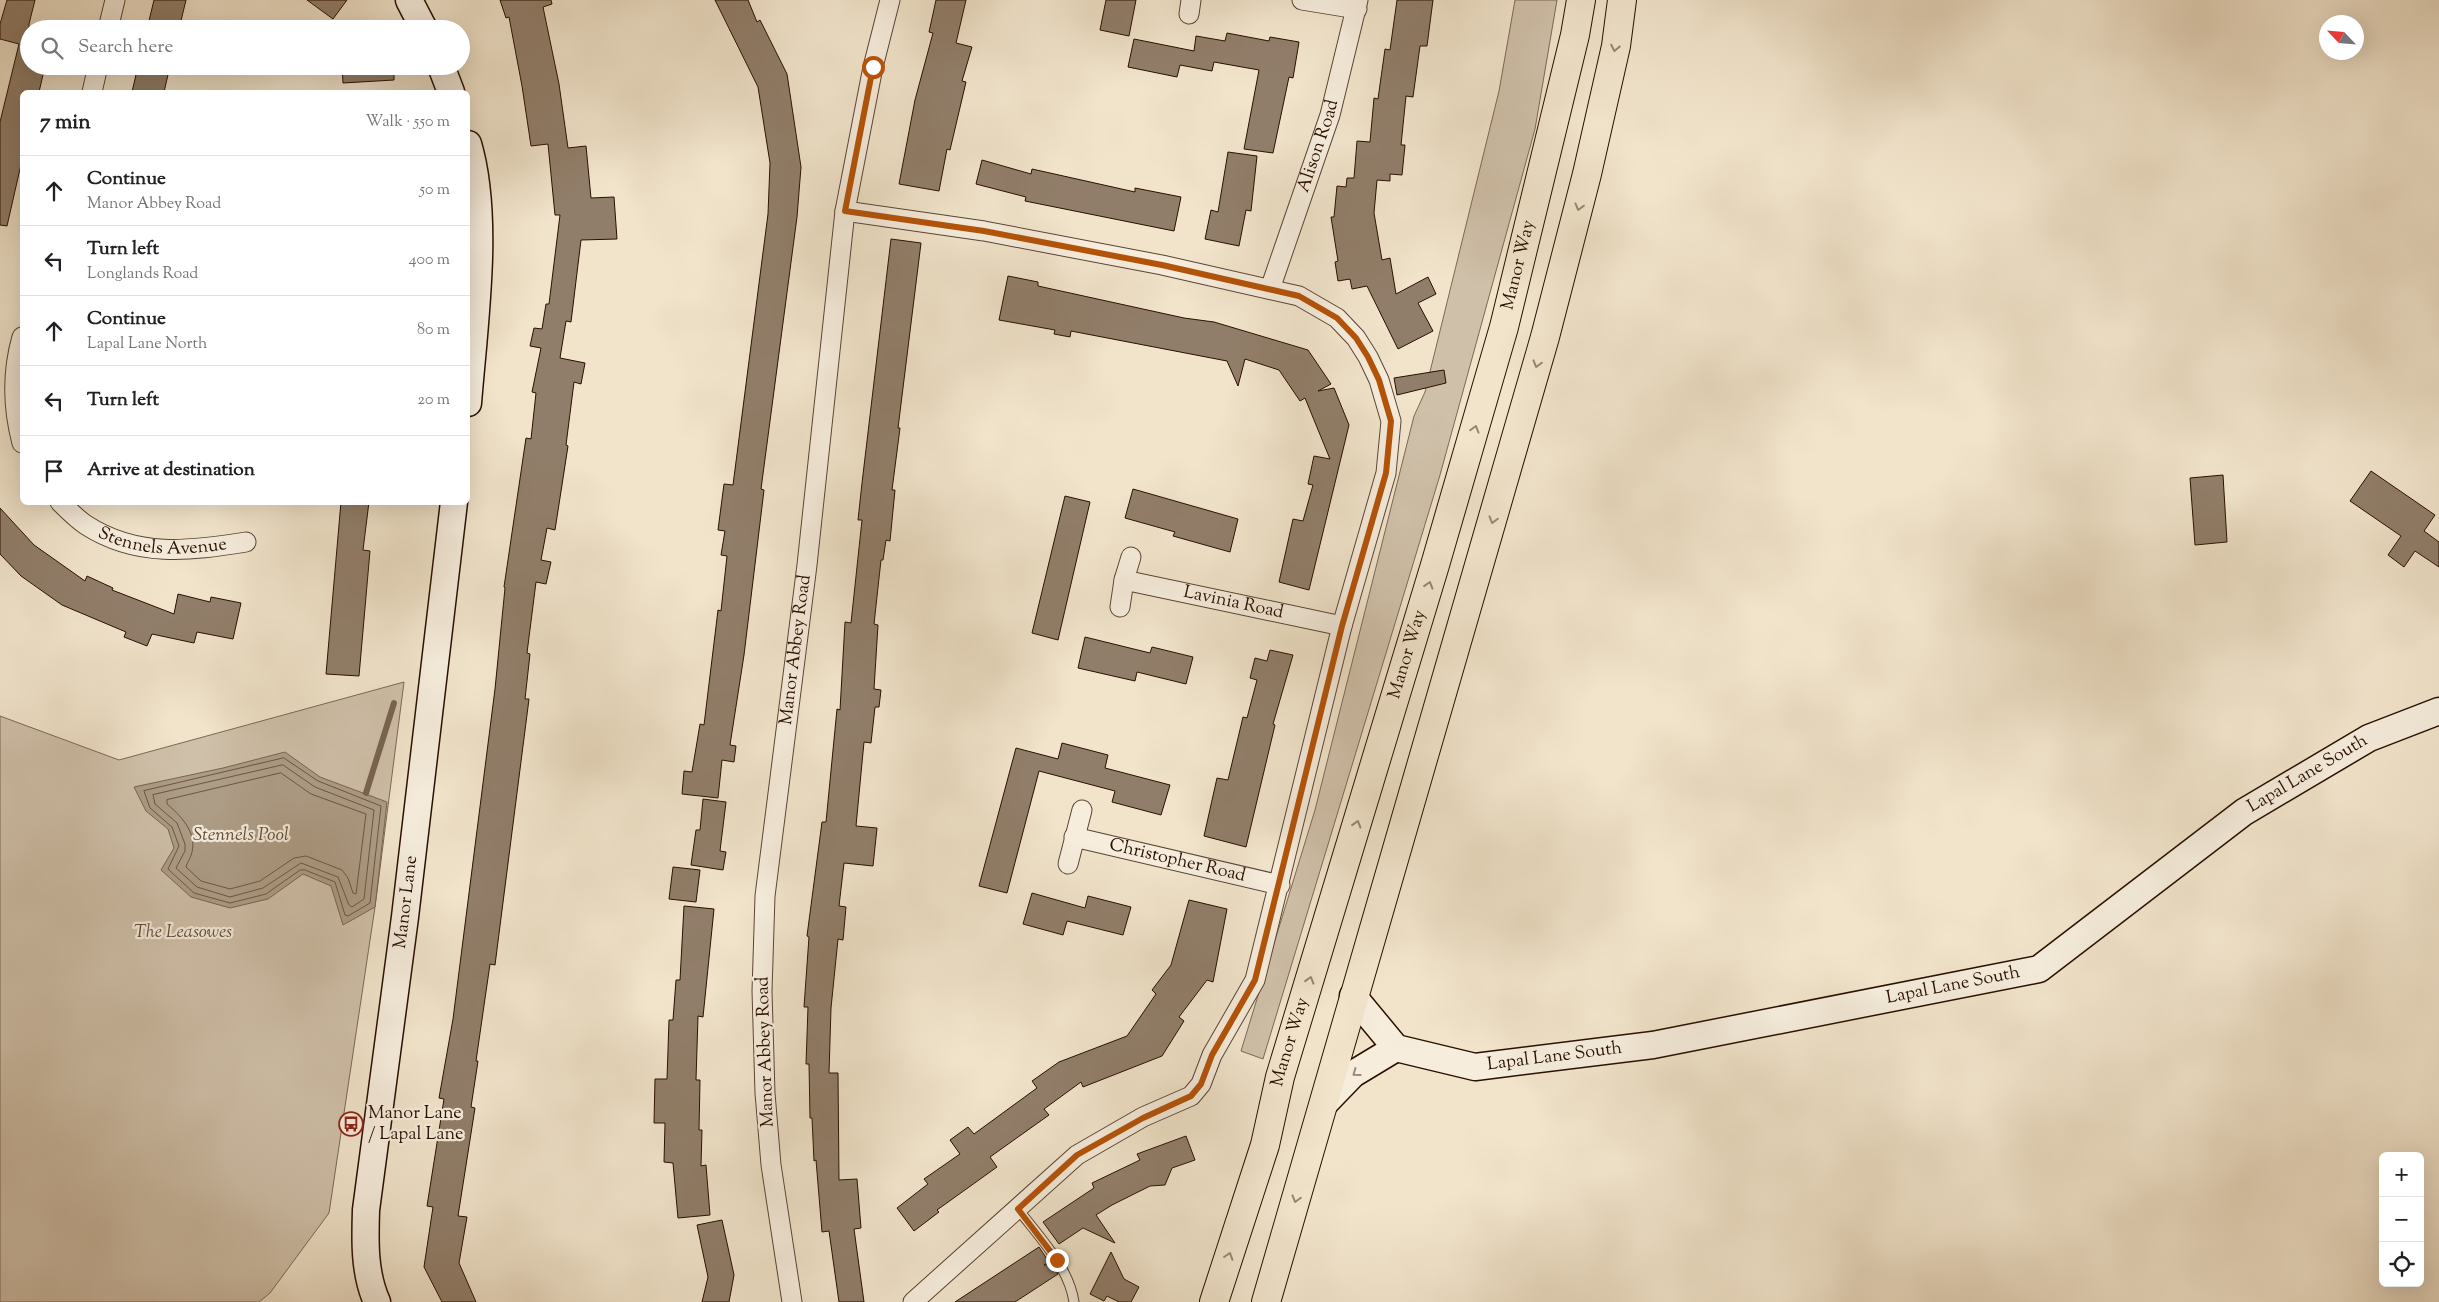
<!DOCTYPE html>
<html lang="en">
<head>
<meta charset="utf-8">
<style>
	:root { --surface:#fff; --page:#f2f2f2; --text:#202124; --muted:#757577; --line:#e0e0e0 }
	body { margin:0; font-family:"Sorts Mill Goudy",serif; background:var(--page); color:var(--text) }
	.controls { position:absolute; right:15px; bottom:15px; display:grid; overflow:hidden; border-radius:8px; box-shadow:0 5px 20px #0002 }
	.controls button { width:45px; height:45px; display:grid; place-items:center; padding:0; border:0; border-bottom:1px solid var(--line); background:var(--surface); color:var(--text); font:25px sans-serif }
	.compass { position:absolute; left:2319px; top:15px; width:45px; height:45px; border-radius:50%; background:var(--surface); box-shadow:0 5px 20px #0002; rotate:296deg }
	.stop { position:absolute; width:15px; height:15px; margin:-11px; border:4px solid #b45309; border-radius:50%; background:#fff }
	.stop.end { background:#b45309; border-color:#fff; box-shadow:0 1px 5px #0008 }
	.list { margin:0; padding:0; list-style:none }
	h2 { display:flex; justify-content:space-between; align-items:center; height:65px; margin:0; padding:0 20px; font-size:21px }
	h2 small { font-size:16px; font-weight:400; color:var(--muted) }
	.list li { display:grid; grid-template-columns:32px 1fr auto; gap:15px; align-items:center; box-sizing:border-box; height:70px; padding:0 20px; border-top:1px solid var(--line) }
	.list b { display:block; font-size:19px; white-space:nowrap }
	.list p { margin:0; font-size:16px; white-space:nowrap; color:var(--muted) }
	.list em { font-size:16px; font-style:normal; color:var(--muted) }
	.icon { flex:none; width:28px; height:28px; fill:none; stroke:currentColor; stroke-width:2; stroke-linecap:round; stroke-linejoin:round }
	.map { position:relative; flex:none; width:2439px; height:1302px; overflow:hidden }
	.search { position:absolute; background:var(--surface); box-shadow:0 5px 20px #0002; left:20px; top:20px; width:450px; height:55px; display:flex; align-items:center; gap:12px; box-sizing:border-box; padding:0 18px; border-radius:28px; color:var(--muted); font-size:19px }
	.panel { position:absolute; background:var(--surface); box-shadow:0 5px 20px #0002; left:20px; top:90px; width:450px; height:415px; border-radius:8px }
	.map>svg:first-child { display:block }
	.green { fill:#cfc0a9; stroke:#7c6855 }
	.water { fill:#ad9c86; stroke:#786451 }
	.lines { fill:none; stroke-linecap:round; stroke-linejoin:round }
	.shore { stroke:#6b5644; stroke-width:1 }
	.stream { stroke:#786451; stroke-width:6 }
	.building { fill:#917e6a; stroke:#290f01 }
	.lane-casing { stroke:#5b4434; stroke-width:11 }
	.street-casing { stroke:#5b4434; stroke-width:21 }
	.secondary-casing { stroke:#290f01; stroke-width:29 }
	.highway-casing { stroke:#290f01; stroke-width:30 }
	.lane { stroke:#f6eddd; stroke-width:9 }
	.street { stroke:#f6eddd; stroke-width:19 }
	.secondary { stroke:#f6eddd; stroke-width:26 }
	.highway { stroke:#f1e4cb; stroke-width:28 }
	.oneway { stroke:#978470 }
	.oneway2 { stroke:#9a897a }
	.route { stroke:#b45309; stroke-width:6 }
	.labels { text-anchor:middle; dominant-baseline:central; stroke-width:4.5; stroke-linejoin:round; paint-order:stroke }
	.street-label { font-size:18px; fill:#290f01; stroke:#f6eddd }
	.park-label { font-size:18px; font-style:italic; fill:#634d3c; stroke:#f6eddd }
	.poi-label { font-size:18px; fill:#290f01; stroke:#f6eddd; text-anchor:start }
	.water-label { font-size:19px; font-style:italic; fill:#644e3d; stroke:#f6eddd }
</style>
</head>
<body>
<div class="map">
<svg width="2439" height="1302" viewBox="0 0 2439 1302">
	<rect width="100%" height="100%" fill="#f1e4cb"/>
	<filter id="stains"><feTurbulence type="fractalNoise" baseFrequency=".004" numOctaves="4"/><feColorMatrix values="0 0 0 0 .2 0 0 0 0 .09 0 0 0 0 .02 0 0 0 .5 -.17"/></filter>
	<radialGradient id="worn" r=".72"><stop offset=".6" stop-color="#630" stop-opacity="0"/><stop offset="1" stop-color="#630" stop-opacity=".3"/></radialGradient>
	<path class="green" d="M1515 0H1557L1535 129 1440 475 1263 1059 1241 1051 1315 810 1414 416 1425 392 1499 91Z
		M404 682 375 907 329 1213 270 1293 259 1302H0V716L119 760Z"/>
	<path class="water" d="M285 752 320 777 387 802 375 907 343 925 331 886 303 874 268 899 230 908 191 897 161 870 174 848 168 829 146 811 134 787 223 768Z"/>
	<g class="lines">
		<path class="shore" d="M284 758 318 781 381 806 370 903 348 916 345 915 335 882 305 870H300L266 894 230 903 194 893 168 869 179 846 172 827 150 808 144 791Z
			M283 765 315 787 374 810 364 899 352 907 349 905 338 877 301 863 263 888 230 897 197 887 176 868 185 851V844L177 823 155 804 153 795Z
			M281 773 311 794 366 814 356 894 353 893 348 878 342 870 306 856 294 858 260 881 230 889 201 881 186 867C187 862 191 858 192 852 197 832 180 815 167 804V800Z"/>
		<path class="stream" d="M366 793 394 703"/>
	</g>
	<path class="building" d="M7 0H35L29 24V66H45L39 92H22V160L7 226 0 225V122L19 44 0 39V24Z
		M154 0H186L179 29H147Z
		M307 0H347L333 19Z
		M500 0H551L552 4 543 7 559 84 568 148 586 146 591 198 614 197 617 239 581 240 571 322 566 321 560 358 585 363 581 384 574 382 566 445 568 446 555 530 547 528 541 560 551 562 546 584 536 582 527 653 530 654 525 699H529L495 965 490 964 476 1061H478L471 1107 475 1108 458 1216 467 1217 459 1263 476 1302H442L424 1267 433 1207 427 1206 444 1099 439 1098 453 1019 495 689 505 588 504 587 526 438 531 439 536 393 532 392 541 348 530 346 534 328 542 329 546 304H549L560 215H555L548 144 531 146 522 86 509 17 506 18Z
		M715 0H748L757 22 760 20 787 74 801 167 797 217 761 489 764 490 744 655 730 745 736 746 734 762 722 760 718 798 682 794 684 771 692 772 700 724 704 725 718 610 721 611 727 556 721 555 725 531 718 530 724 484 733 485 768 214 770 163 758 87Z
		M936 0H966L956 43 972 47 962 81 966 82 950 150 947 149 939 191 899 184 915 100 933 33 929 32Z
		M1106 0H1136L1129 36 1100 30Z
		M1397 0H1433L1427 46H1420L1413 97 1406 96 1401 145H1405L1402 175 1390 174V181L1377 180 1374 213 1382 260 1390 258 1396 294 1428 277 1436 294 1418 303 1433 331 1398 349 1367 286 1352 289 1350 279 1338 281 1335 262 1338 261 1331 217H1334L1337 186 1346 187 1347 178H1354L1357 141 1370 142 1374 98 1378 99 1385 49 1390 50Z
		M1227 33 1269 41 1270 37 1299 42 1293 78 1289 77 1273 153 1244 149 1259 70 1214 62 1212 71 1180 65 1177 77 1128 67 1134 39 1194 51 1196 36 1225 41Z
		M138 66H170L164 92H132Z
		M342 66H394V80L343 83Z
		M1228 152 1257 156 1251 211 1246 210 1239 246 1205 239 1211 210 1218 212Z
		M982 160 1031 174 1032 169 1135 192V188L1181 197 1174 231 1025 201 1026 197 976 184Z
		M891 239 921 243 898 428H900L892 490H895L890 541 886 540 883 560H881L874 624 878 625 874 689 881 690 879 707H875L871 743 864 742 856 826 877 828 873 866 844 863 839 906 846 907 843 940 838 939 831 1008 829 1073H838L839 1180 857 1179 861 1228 854 1229 864 1302H839L829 1231 822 1232 816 1160 814 1161 812 1118H810L809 1064H806L808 1007H804L809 937 807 936 822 822H826L837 709 840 710 845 622 851 623 862 520H858L862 483Z
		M1008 276 1038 282V286L1184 318 1214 322 1308 350 1331 384 1318 391 1334 388 1349 425 1309 590 1279 582 1293 519 1303 521 1313 485 1308 484 1314 456 1330 459 1305 398 1300 401 1279 370 1245 359 1238 386 1227 361 1071 331 1070 337 1054 334 1055 330 999 320Z
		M1444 370 1446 383 1397 395 1394 378Z
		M2371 471 2435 515 2424 531 2439 542V567L2415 551 2404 567 2388 555 2401 536 2350 501Z
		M2223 475 2227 542 2195 545 2190 478Z
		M1133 489 1238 519 1230 552 1173 536 1175 532 1125 518Z
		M1065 496 1090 502 1058 640 1032 633Z
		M341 502H369L363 550 370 551 359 676 326 674Z
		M0 508 34 545 85 581 87 576 113 588 112 590 174 614 178 594 210 602 211 597 241 603 233 639 197 632 194 643 152 634 147 646 124 637 126 632 62 605 21 576 0 554Z
		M1085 637 1150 653 1152 647 1193 657 1186 684 1137 672 1135 681 1078 668Z
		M1270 650 1293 655 1273 724 1275 725 1246 847 1204 836 1217 778 1228 780 1243 717 1247 718 1257 680 1250 678 1255 658 1267 661Z
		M1062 743 1108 755 1105 768 1170 785 1161 815 1112 802 1115 791 1039 771 1007 893 979 886 1016 748 1058 759Z
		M703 799 726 802 720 851 726 852 723 870 691 865 696 830H700Z
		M673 867 700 870 696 902 669 899Z
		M1032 893 1085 908 1088 896 1131 907 1123 935 1067 921 1063 935 1023 924Z
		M1189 900 1227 909 1213 982 1207 980 1179 1017 1184 1021 1162 1056 1083 1087 1081 1082 1044 1109 1049 1115 990 1157 997 1167 937 1210 939 1212 914 1231 897 1208 928 1184 924 1179 960 1154 950 1140 968 1127 974 1134 1037 1088 1032 1081 1059 1062 1127 1036 1156 994 1152 990 1171 965Z
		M684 906 714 909 703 1017 698 1016 696 1080H700L699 1130H702L701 1166 706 1165 710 1215 678 1218 673 1163 664 1162 665 1123H654L655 1079H667L669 1020H673L676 980H680Z
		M1186 1136 1195 1160 1172 1168 1165 1185 1150 1186 1112 1205 1096 1215 1115 1243 1083 1228 1059 1244 1043 1222 1094 1188 1092 1183 1140 1160 1137 1154Z
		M722 1220 734 1275 729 1302H702L708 1277 697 1225Z
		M1039 1247 1049 1262 1044 1265 1052 1264 1058 1274 1015 1302H955Z
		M1111 1252 1124 1279 1139 1287 1131 1302H1119L1107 1296 1104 1301 1090 1294Z"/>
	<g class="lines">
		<g class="lane-casing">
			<path id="lane" d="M1018 1209C1039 1237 1069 1267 1074 1302"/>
		</g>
		<g class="street-casing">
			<g id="street">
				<path d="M1302 0 1357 9"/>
				<path d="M1189 14 1191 0"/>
				<path d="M108 29 115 0"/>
				<path d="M92 92 98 66"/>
				<path d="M845 211 984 231 1162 265 1299 296 1337 318 1356 338 1368 357 1379 380 1391 421 1386 473 1342 626 1255 980 1212 1055 1201 1084 1191 1096 1143 1117 1077 1155 913 1302"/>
				<path id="s1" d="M1270 289 1330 115 1358 0"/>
				<path d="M22 337C12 372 13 409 22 443"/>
				<path id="s2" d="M60 502C68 510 77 519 86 525 137 558 190 551 246 542"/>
				<path d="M1124 580 1131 557"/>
				<path id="s3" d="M1120 607 1124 580 1342 626"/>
				<path id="s4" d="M1074 837 1280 885"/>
				<path d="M1068 864 1082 810"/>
				<path id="s5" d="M792 1302 771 1165 765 1093 762 991 765 896 807 565 845 211 873 67 890 0"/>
			</g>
		</g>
		<g class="secondary-casing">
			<g id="secondary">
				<path d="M409 0 424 29"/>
				<path d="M441 66 451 92"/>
				<path d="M468 144C490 218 474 326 468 403"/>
				<path id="s6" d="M1353 996 1396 1048 1475 1067 1653 1045 2039 969 2244 812 2369 738 2439 711"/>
				<path d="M1323 1105 1353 1074 1396 1048"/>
				<path id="s7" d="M377 1302C364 1273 365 1241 366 1210L405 917 454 502"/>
			</g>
		</g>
		<g class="highway-casing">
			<g id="highway">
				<path id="s8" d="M1214 1302 1265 1145 1280 1077 1435 565 1504 327 1575 35 1581 0"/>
				<path d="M1266 1302 1545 337 1587 174 1616 46 1622 0"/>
			</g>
		</g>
		<use href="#lane" class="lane"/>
		<use href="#street" class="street"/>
		<use href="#secondary" class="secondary"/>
		<use href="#highway" class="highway"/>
	</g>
	<defs><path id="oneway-chevron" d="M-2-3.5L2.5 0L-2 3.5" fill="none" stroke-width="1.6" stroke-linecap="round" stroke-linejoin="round" transform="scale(1.25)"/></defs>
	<g class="oneway">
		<use href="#oneway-chevron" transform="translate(1615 48) rotate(101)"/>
		<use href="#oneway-chevron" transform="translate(1579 207) rotate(105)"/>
		<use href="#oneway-chevron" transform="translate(1537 364) rotate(106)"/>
		<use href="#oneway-chevron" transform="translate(1475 429) rotate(-74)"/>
		<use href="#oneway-chevron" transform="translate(1493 520) rotate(106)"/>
		<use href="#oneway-chevron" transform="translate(1429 585) rotate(-73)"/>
		<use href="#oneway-chevron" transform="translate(1357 824) rotate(-73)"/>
		<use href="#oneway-chevron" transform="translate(1310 980) rotate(-73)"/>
		<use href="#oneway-chevron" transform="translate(1296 1199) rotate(106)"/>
		<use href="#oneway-chevron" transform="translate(1229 1256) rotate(-72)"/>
	</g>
	<use class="oneway2" href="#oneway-chevron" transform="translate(1356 1073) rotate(144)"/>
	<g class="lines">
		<path class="route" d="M873 67 845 211 984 231 1162 265 1299 296 1337 318 1356 338 1368 357 1379 380 1391 421 1386 473 1342 626 1255 980 1212 1055 1201 1084 1191 1096 1143 1118 1077 1155 1018 1209 1057 1260"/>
	</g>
	<defs>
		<g id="bus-ring" transform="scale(1.25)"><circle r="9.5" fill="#f6eddd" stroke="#8f2418" stroke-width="1.5"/><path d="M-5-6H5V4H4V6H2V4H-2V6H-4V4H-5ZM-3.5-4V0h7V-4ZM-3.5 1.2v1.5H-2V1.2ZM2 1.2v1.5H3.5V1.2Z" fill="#8f2418"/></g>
	</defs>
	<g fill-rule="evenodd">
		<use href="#bus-ring" x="351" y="1124"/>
	</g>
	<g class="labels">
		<g class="street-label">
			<text stroke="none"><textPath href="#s1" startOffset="151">Alison Road</textPath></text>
			<text stroke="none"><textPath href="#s8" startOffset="1081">Manor Way</textPath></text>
			<text stroke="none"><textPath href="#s2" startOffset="115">Stennels Avenue</textPath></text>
			<text stroke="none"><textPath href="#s3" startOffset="139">Lavinia Road</textPath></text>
			<text stroke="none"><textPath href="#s5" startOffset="656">Manor Abbey Road</textPath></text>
			<text stroke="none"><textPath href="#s8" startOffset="676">Manor Way</textPath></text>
			<text stroke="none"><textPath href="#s6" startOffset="1054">Lapal Lane South</textPath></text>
			<text stroke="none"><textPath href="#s4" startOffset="106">Christopher Road</textPath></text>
			<text stroke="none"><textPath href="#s7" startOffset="404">Manor Lane</textPath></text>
			<text stroke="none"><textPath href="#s6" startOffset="634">Lapal Lane South</textPath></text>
			<text stroke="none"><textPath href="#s8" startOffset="271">Manor Way</textPath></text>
			<text transform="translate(766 1052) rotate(-92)">Manor Abbey Road</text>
			<text stroke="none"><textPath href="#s6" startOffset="229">Lapal Lane South</textPath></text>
		</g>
		<g class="park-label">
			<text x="183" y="933">The Leasowes</text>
		</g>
		<g class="poi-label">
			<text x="368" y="1114">Manor Lane<tspan x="368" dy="21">/ Lapal Lane</tspan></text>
		</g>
		<g class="water-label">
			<text x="241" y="835">Stennels Pool</text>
		</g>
	</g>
	<rect width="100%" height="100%" filter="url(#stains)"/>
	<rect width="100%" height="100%" fill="url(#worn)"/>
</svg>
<div class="controls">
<button>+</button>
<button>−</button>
<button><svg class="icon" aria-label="locate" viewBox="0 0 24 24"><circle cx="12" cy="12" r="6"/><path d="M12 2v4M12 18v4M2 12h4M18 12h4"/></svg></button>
</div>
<svg class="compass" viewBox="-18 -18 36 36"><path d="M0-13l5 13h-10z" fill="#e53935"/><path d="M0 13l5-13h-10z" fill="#757577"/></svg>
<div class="stop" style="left:873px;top:67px"></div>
<div class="stop end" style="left:1057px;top:1260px"></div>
<div class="search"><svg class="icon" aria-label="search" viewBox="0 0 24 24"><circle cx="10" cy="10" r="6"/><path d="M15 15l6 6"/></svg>Search here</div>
<section class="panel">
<h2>7 min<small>Walk · 550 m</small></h2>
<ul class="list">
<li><svg class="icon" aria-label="ahead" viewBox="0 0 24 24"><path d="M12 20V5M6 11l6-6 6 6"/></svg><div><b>Continue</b><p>Manor Abbey Road</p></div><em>50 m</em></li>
<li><svg class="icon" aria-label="left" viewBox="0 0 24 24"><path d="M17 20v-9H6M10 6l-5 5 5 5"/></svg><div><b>Turn left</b><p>Longlands Road</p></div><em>400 m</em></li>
<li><svg class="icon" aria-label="ahead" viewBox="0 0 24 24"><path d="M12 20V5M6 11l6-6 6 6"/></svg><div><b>Continue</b><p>Lapal Lane North</p></div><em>80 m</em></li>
<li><svg class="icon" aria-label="left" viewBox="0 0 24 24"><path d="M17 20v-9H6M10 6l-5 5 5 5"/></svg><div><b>Turn left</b></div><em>20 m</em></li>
<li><svg class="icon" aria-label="arrive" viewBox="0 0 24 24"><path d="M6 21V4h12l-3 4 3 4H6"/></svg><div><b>Arrive at destination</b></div></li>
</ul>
</section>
</div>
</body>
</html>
